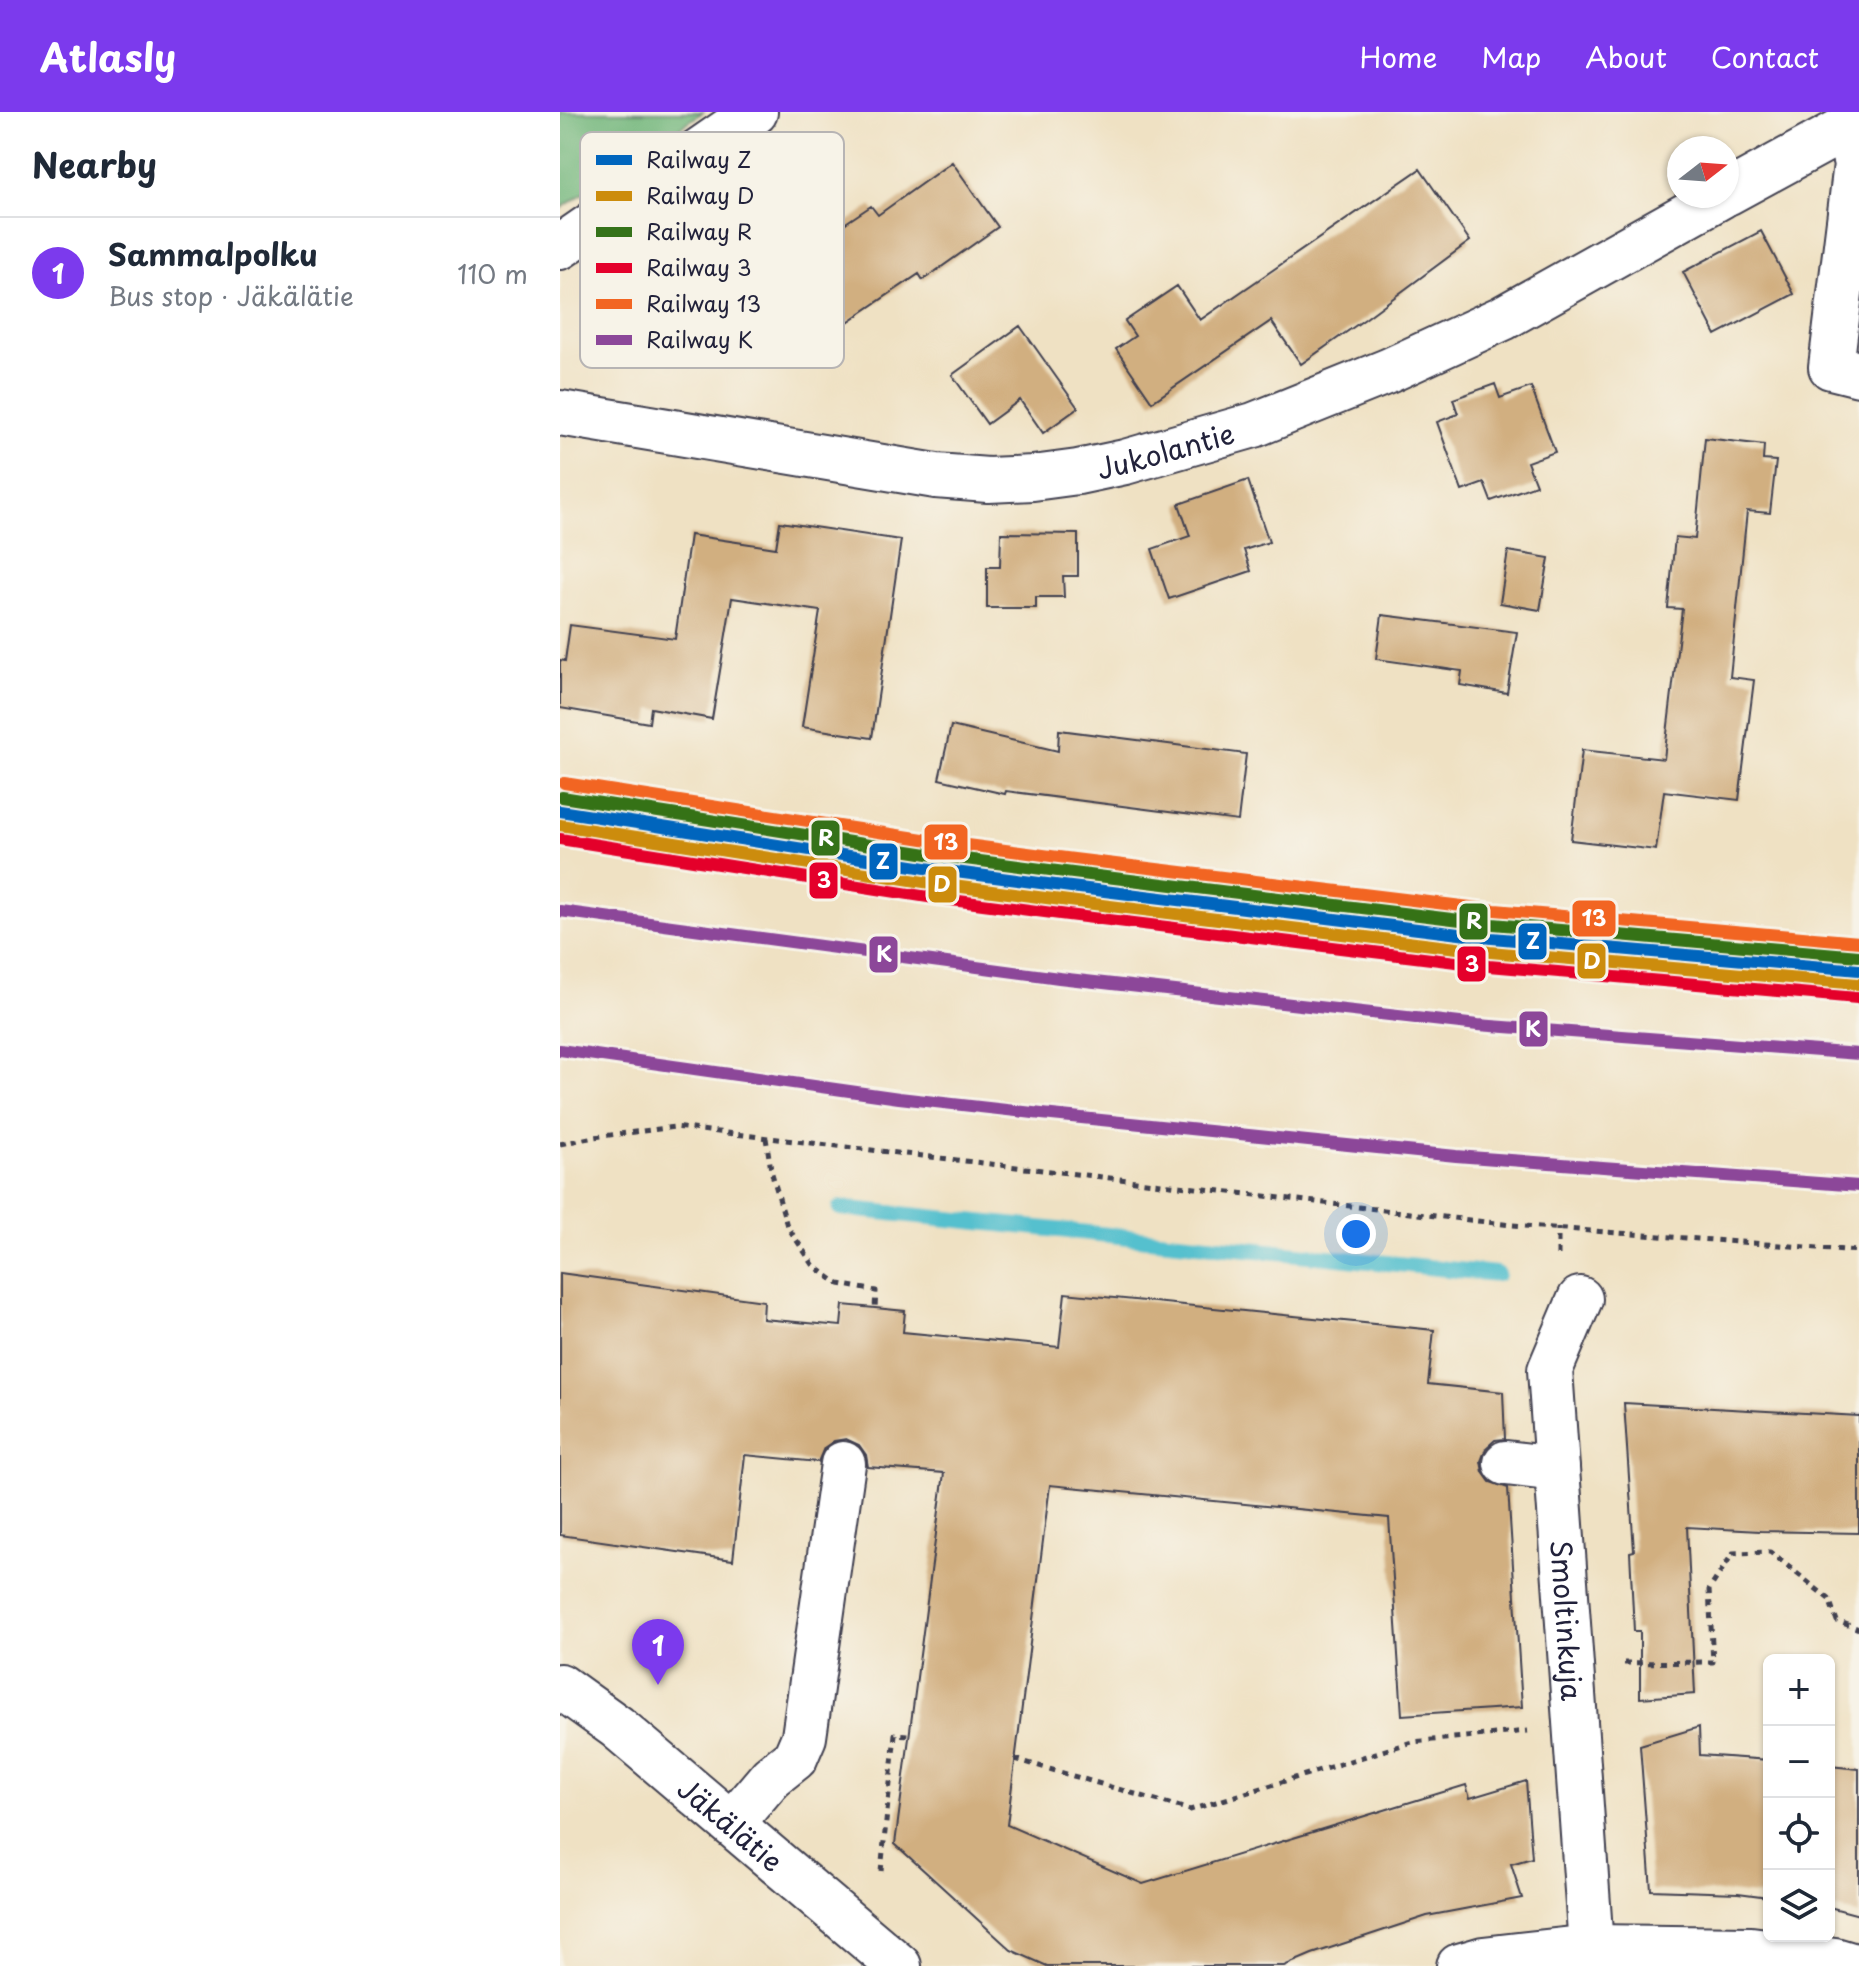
<!DOCTYPE html>
<html lang="en">
<head>
<meta charset="utf-8">
<style>
	:root { --surface:#fff; --page:#f6f6f7; --text:#1f2937; --muted:#747a83; --line:#e0e1e3; --accent:#7c3aed }
	body { margin:0; font-family:"Playpen Sans",sans-serif; background:var(--page); color:var(--text) }
	.controls { position:absolute; right:24px; bottom:24px; display:grid; overflow:hidden; border-radius:12px; box-shadow:0 2px 6px #0004 }
	.controls button { width:72px; height:72px; display:grid; place-items:center; padding:0; border:0; border-bottom:2px solid var(--line); background:var(--surface); color:var(--text); font:40px sans-serif }
	.compass { position:absolute; left:1107px; top:24px; width:72px; height:72px; border-radius:50%; background:var(--surface); box-shadow:0 2px 6px #0004; rotate:73deg }
	.you { position:absolute; left:796px; top:1122px; width:28px; height:28px; margin:-20px; border:6px solid #fff; border-radius:50%; background:#1a73e8; box-shadow:0 0 0 12px #1a73e833 }
	.badge { display:grid; place-items:center; width:52px; height:52px; border-radius:50%; background:var(--accent); color:#fff; font-size:26px; font-weight:700 }
	.pin { position:absolute; translate:-50% -66px; filter:drop-shadow(0 2px 4px #0008) }
	.pin::after { content:''; position:absolute; top:42px; width:28px; height:24px; background:inherit; clip-path:polygon(0 0,100% 0,50% 100%) }
	.list { margin:0; padding:0; list-style:none }
	h2 { display:flex; justify-content:space-between; align-items:center; height:104px; margin:0; padding:0 32px; font-size:34px }
	h2 small { font-size:26px; font-weight:400; color:var(--muted) }
	.list li { display:grid; grid-template-columns:52px 1fr auto; gap:24px; align-items:center; box-sizing:border-box; height:112px; padding:0 32px; border-top:2px solid var(--line) }
	.list b { display:block; font-size:30px; white-space:nowrap }
	.list p { margin:0; font-size:26px; white-space:nowrap; color:var(--muted) }
	.list em { font-size:26px; font-style:normal; color:var(--muted) }
	.icon { flex:none; width:44px; height:44px; fill:none; stroke:currentColor; stroke-width:2; stroke-linecap:round; stroke-linejoin:round }
	.map { position:relative; flex:none; width:1299px; height:1854px; overflow:hidden }
	header { display:flex; align-items:center; gap:48px; box-sizing:border-box; height:112px; padding:0 40px; background:var(--accent); color:#fff }
	header strong { font-size:38px }
	nav { display:flex; gap:44px; margin-inline-start:auto; font-size:28px }
	main { display:flex }
	aside { flex:1; background:var(--surface) }
	.map>svg:first-child { display:block }
	.forest { fill:#71b67a; stroke:#4a6c5a; stroke-width:2 }
	.lines { fill:none; stroke-linecap:round; stroke-linejoin:round }
	.stream { stroke:#54c0ce; stroke-width:16 }
	.building { fill:#d1af80 }
	.minor-casing { stroke:#413f4f; stroke-width:48 }
	.path { stroke:#413f4f; stroke-width:5; stroke-dasharray:6 6; stroke-linecap:butt }
	.minor { stroke:#fff; stroke-width:44 }
	.rail-1-casing { stroke:#f7f3e8; stroke-width:18 }
	.rail-2-casing { stroke:#f7f3e8; stroke-width:18 }
	.rail-3-casing { stroke:#f7f3e8; stroke-width:18 }
	.rail-4-casing { stroke:#f7f3e8; stroke-width:18 }
	.rail-5-casing { stroke:#f7f3e8; stroke-width:18 }
	.rail-6-casing { stroke:#f7f3e8; stroke-width:18 }
	.rail-1 { stroke:#0065bd; stroke-width:12 }
	.rail-2 { stroke:#cc8c0c; stroke-width:12 }
	.rail-3 { stroke:#357219; stroke-width:12 }
	.rail-4 { stroke:#e4002b; stroke-width:12 }
	.rail-5 { stroke:#f26522; stroke-width:12 }
	.rail-6 { stroke:#8c4799; stroke-width:12 }
	.labels { text-anchor:middle; dominant-baseline:central; stroke-width:7; stroke-linejoin:round; paint-order:stroke }
	.street-label { font-size:28px; fill:#22223b; stroke:#f7f3e8 }
	.key { fill:#f7f3e8; stroke:#b7b4b4; stroke-width:2 }
	.key-label { font-size:22px; fill:#22223b }
	.line-badge { stroke:#f7f3e8; stroke-width:3 }
	.badge-label { font-size:22px; text-anchor:middle; font-weight:bold; fill:#fff }
</style>
</head>
<body>
<header>
<strong>Atlasly</strong>
<nav><a>Home</a><a>Map</a><a>About</a><a>Contact</a></nav>
</header>
<main>
<aside>
<h2>Nearby<small></small></h2>
<ul class="list">
<li><span class="badge">1</span><div><b>Sammalpolku</b><p>Bus stop · Jäkälätie</p></div><em>110 m</em></li>
</ul>
</aside>
<div class="map">
<svg width="1299" height="1854" viewBox="0 0 1299 1854">
	<rect width="100%" height="100%" fill="#f7f3e8"/>
	<filter id="ink" filterUnits="userSpaceOnUse"><feTurbulence type="fractalNoise" baseFrequency=".0125" numOctaves="2"/><feDisplacementMap in="SourceGraphic" scale="16" xChannelSelector="R" yChannelSelector="G"/><feConvolveMatrix kernelMatrix="1 2 1 2 8 2 1 2 1" color-interpolation-filters="sRGB"/></filter>
	<filter id="wash" filterUnits="userSpaceOnUse"><feTurbulence type="fractalNoise" baseFrequency=".006" numOctaves="4" result="noise"/><feDisplacementMap in="SourceGraphic" scale="32" xChannelSelector="R" yChannelSelector="G"/><feGaussianBlur stdDeviation="1.8" result="paint"/><feColorMatrix in="noise" values="0 0 0 0 0 0 0 0 0 0 0 0 0 0 0 0 0 1.4 0 .05"/><feComposite in="paint" operator="in"/></filter>
	<g filter="url(#wash)">
		<rect width="100%" height="100%" fill="#efe1c3"/>
		<path class="forest" d="M0 0H143L0 97Z"/>
		<g class="lines">
			<path class="stream" d="M280 1096 937 1162"/>
		</g>
		<g id="blocks">
			<path class="building" d="M392 50 438 115 363 168 359 162 237 244 190 175 311 94 318 103Z
				M860 57 910 129 805 207 741 252 711 209 592 290 556 237 575 224 565 209 617 174 640 208Z
				M1201 119 1234 182 1156 223 1123 160Z
				M460 214 518 296 483 321 460 288 427 312 392 263Z
				M935 272 940 286 971 275 995 340 967 350 976 373 931 389 924 371 902 379 877 310 898 302 893 287Z
				M1145 326 1204 333 1203 348 1216 349 1210 401 1187 399 1170 565 1194 568 1179 688 1104 679 1096 738 1011 728 1022 638 1104 647 1122 497 1108 496 1115 425 1135 427Z
				M688 368 709 430 684 438 691 459 609 487 592 437 630 424 619 392Z
				M220 410 341 428 312 626 242 615 260 499 172 486 152 607 91 596 89 611 0 596V548L5 549 10 513 115 527 130 423 216 436Z
				M441 421 518 422V464H503L504 485H476V496H427V455H440Z
				M948 439 989 446 980 498 940 491Z
				M822 503 957 520 947 581 900 573 902 559 816 547Z
				M391 614 498 639 499 618 686 642 678 709 446 679 445 682 379 667Z
				M0 1161 204 1189 203 1207 281 1214 283 1193 315 1196 345 1199 343 1220 499 1235 505 1181 874 1218 868 1272 943 1280 945 1327 935 1328 926 1336 921 1349 923 1360 930 1370 948 1376 962 1595 842 1603 829 1406 490 1373 447 1713 583 1772 906 1673 910 1686 966 1669 972 1746 951 1752 962 1786 867 1804 752 1842 724 1854H487L451 1838 335 1732 384 1361 308 1355 306 1343 299 1333 286 1327 274 1329 264 1336 258 1350 185 1343 173 1448 0 1423Z
				M1064 1291 1299 1304V1421L1200 1419 1127 1415 1135 1582 1080 1586V1519H1074L1070 1440 1074 1439Z
				M1139 1615 1140 1643 1209 1648V1785L1178 1781 1091 1778 1080 1633Z
				M1269 1654 1299 1657V1803L1269 1795Z"/>
		</g>
	</g>
	<g filter="url(#ink)">
		<use href="#blocks" fill-opacity="0" stroke="#413f4f" stroke-width="2"/>
		<g class="lines">
			<g class="minor-casing">
				<g id="minor">
					<path d="M1287 15 1296 52 1271 255 1299 262"/>
					<path d="M1167 81 1299 9"/>
					<path d="M0 135 195 0"/>
					<path id="s1" d="M0 301 376 364 428 368 473 366 518 360 565 350 694 313 828 259 943 206 1161 84"/>
					<path id="s2" d="M1020 1187 990 1258 1031 1835"/>
					<path d="M946 1351 997 1357"/>
					<path id="s3" d="M0 1574 57 1615 339 1854"/>
					<path d="M172 1711 211 1665 235 1646 244 1625 283 1352"/>
					<path d="M899 1854 923 1847 1031 1835 1191 1837 1275 1848 1295 1854"/>
				</g>
			</g>
			<path class="path" d="M206 1026 211 1058 227 1114 254 1154 279 1172 316 1179 315 1196
				M0 1032 34 1025 115 1015 952 1113 1299 1139
				M998 1143V1116
				M1064 1551 1153 1550 1149 1478 1173 1441 1210 1440 1269 1487 1277 1509 1299 1517
				M455 1647 630 1698 852 1630 968 1619
				M321 1759 335 1622 349 1623"/>
			<use href="#minor" class="minor"/>
			<g class="rail-1-casing">
				<path id="rail-1" d="M0 699 372 757 511 775 932 826 1299 858"/>
			</g>
			<g class="rail-2-casing">
				<path id="rail-2" d="M0 713 370 771 509 789 930 840 1298 872"/>
			</g>
			<g class="rail-3-casing">
				<path id="rail-3" d="M2 685 374 743 513 761 933 812 1299 844"/>
			</g>
			<g class="rail-4-casing">
				<path id="rail-4" d="M0 727 368 785 508 803 929 854 1297 886"/>
			</g>
			<g class="rail-5-casing">
				<path id="rail-5" d="M4 671 376 729 514 747 935 798 1299 830"/>
			</g>
			<g class="rail-6-casing">
				<path id="rail-6" d="M0 799 499 866 918 913 1299 942
					M0 938 339 986 482 1002 896 1044 1299 1074"/>
			</g>
			<use href="#rail-1" class="rail-1"/>
			<use href="#rail-2" class="rail-2"/>
			<use href="#rail-3" class="rail-3"/>
			<use href="#rail-4" class="rail-4"/>
			<use href="#rail-5" class="rail-5"/>
			<use href="#rail-6" class="rail-6"/>
		</g>
	</g>
	<g class="labels">
		<g class="street-label">
			<text stroke="none"><textPath href="#s1" startOffset="614">Jukolantie</textPath></text>
			<text stroke="none"><textPath href="#s2" startOffset="328">Smoltinkuja</textPath></text>
			<text stroke="none"><textPath href="#s3" startOffset="220">Jäkälätie</textPath></text>
		</g>
	</g>
	<rect x="20" y="20" width="264" height="236" rx="12" class="key"/>
	<rect x="36" y="43" width="36" height="10" fill="#0065bd"/>
	<rect x="36" y="79" width="36" height="10" fill="#cc8c0c"/>
	<rect x="36" y="115" width="36" height="10" fill="#357219"/>
	<rect x="36" y="151" width="36" height="10" fill="#e4002b"/>
	<rect x="36" y="187" width="36" height="10" fill="#f26522"/>
	<rect x="36" y="223" width="36" height="10" fill="#8c4799"/>
	<g class="key-label">
		<text x="86" y="56">Railway Z</text>
		<text x="86" y="92">Railway D</text>
		<text x="86" y="128">Railway R</text>
		<text x="86" y="164">Railway 3</text>
		<text x="86" y="200">Railway 13</text>
		<text x="86" y="236">Railway K</text>
	</g>
	<g class="line-badge">
		<rect x="250" y="707" width="31" height="38" rx="8" fill="#357219"/>
		<rect x="363" y="711" width="46" height="38" rx="8" fill="#f26522"/>
		<rect x="308" y="730" width="31" height="39" rx="8" fill="#0065bd"/>
		<rect x="248" y="749" width="31" height="39" rx="8" fill="#e4002b"/>
		<rect x="367" y="753" width="31" height="39" rx="8" fill="#cc8c0c"/>
		<rect x="1011" y="787" width="46" height="39" rx="8" fill="#f26522"/>
		<rect x="898" y="790" width="31" height="39" rx="8" fill="#357219"/>
		<rect x="957" y="810" width="31" height="39" rx="8" fill="#0065bd"/>
		<rect x="308" y="823" width="31" height="39" rx="8" fill="#8c4799"/>
		<rect x="1016" y="830" width="31" height="38" rx="8" fill="#cc8c0c"/>
		<rect x="896" y="833" width="31" height="38" rx="8" fill="#e4002b"/>
		<rect x="958" y="898" width="31" height="38" rx="8" fill="#8c4799"/>
	</g>
	<g class="badge-label">
		<text x="266" y="734">R</text>
		<text x="386" y="738">13</text>
		<text x="323" y="757">Z</text>
		<text x="264" y="776">3</text>
		<text x="382" y="780">D</text>
		<text x="1034" y="814">13</text>
		<text x="914" y="817">R</text>
		<text x="973" y="837">Z</text>
		<text x="324" y="850">K</text>
		<text x="1032" y="857">D</text>
		<text x="912" y="860">3</text>
		<text x="973" y="925">K</text>
	</g>
</svg>
<div class="controls">
<button>+</button>
<button>−</button>
<button><svg class="icon" aria-label="locate" viewBox="0 0 24 24"><circle cx="12" cy="12" r="6"/><path d="M12 2v4M12 18v4M2 12h4M18 12h4"/></svg></button>
<button><svg class="icon" aria-label="layers" viewBox="0 0 24 24"><path d="M12 4l9 5-9 5-9-5zM3 14l9 5 9-5"/></svg></button>
</div>
<svg class="compass" viewBox="-18 -18 36 36"><path d="M0-13l5 13h-10z" fill="#e53935"/><path d="M0 13l5-13h-10z" fill="#747a83"/></svg>
<div class="you"></div>
<div class="pin badge" style="left:98px;top:1573px">1</div>
</div>
</main>
</body>
</html>
